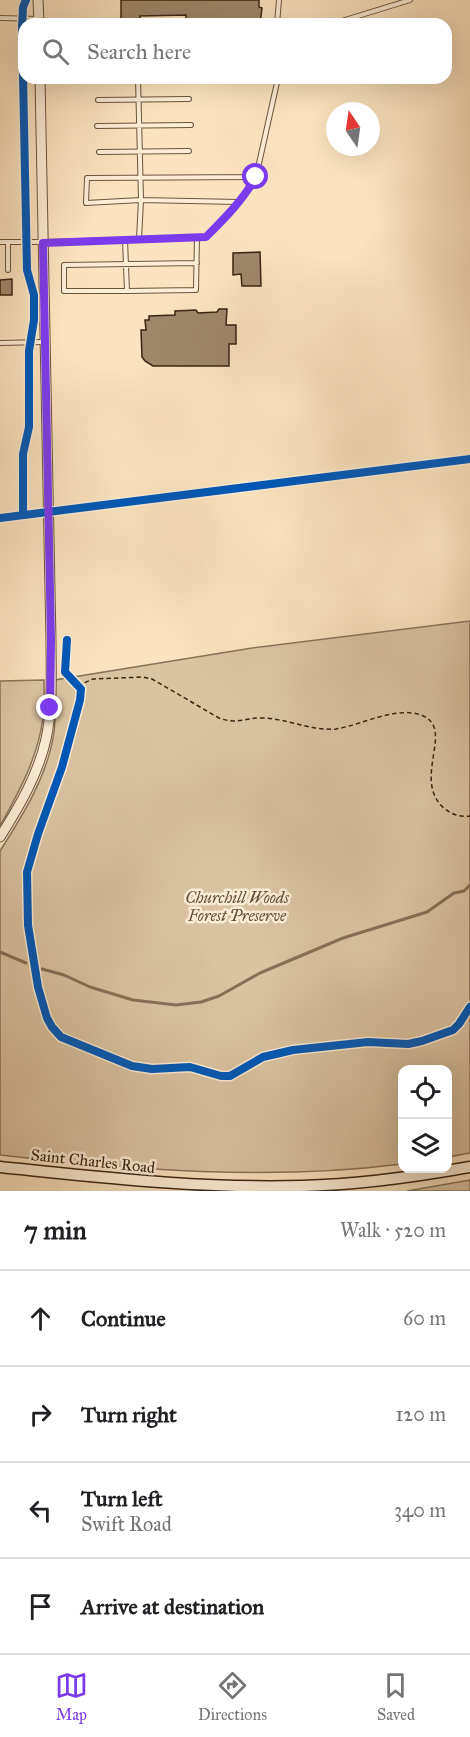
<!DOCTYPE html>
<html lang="en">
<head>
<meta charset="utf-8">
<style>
	:root { --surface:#fff; --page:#f2f2f2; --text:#202124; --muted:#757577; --line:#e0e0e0; --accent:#7c3aed }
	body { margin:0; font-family:"IM FELL Great Primer",serif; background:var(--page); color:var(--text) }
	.controls { position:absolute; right:18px; bottom:18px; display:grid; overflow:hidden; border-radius:12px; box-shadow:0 6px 24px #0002 }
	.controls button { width:54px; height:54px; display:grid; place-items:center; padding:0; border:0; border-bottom:2px solid var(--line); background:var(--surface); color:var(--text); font:30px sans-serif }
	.compass { position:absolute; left:326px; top:102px; width:54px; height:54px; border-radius:50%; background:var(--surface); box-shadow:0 6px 24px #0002; rotate:347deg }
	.stop { position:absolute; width:18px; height:18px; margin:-14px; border:4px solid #7c3aed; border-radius:50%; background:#fff }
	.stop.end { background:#7c3aed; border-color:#fff; box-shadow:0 2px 6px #0008 }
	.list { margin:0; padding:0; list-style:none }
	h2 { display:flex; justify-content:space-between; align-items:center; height:78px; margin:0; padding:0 24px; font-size:26px }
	h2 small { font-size:20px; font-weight:400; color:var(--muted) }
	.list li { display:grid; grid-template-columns:39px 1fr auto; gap:18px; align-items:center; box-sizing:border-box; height:96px; padding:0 24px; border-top:2px solid var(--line) }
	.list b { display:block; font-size:22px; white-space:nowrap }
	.list p { margin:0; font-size:20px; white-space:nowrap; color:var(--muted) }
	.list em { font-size:20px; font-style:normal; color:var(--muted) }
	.icon { flex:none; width:33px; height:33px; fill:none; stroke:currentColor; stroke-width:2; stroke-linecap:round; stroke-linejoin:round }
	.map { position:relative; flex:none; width:470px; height:1191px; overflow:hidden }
	.search { position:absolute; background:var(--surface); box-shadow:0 6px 24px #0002; left:18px; right:18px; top:18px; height:66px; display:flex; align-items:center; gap:15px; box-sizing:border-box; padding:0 21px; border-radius:18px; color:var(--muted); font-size:22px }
	.sheet { height:462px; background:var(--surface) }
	nav { display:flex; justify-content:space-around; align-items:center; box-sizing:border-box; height:84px; border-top:2px solid var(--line); background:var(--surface); font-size:16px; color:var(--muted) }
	nav a { display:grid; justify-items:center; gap:3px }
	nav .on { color:var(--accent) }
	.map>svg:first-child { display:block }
	.green { fill:#d9c3a1; stroke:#8a745a; stroke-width:1.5 }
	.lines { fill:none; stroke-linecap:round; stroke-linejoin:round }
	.stream { stroke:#867056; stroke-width:3 }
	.building { fill:#9e876b; stroke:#3a2412; stroke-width:1.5 }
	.service-casing { stroke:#6a543d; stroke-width:6 }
	.tertiary-casing { stroke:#6a543d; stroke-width:11 }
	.secondary-casing { stroke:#3a2412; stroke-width:13 }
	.path { stroke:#3a2412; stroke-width:1.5; stroke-dasharray:4.5 3; stroke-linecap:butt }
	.service { stroke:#fcedd5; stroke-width:4 }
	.tertiary { stroke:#fcedd5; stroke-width:9 }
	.secondary { stroke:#fcedd5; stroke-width:10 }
	.cycleway-casing { stroke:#fcedd5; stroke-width:11 }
	.cycleway { stroke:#0057b8; stroke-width:8 }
	.route { stroke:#7c3aed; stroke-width:8 }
	.labels { text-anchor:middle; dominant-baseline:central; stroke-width:5; stroke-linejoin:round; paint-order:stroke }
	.park-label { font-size:16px; font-style:italic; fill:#624c36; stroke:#fcedd5 }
	.street-label { font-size:16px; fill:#3a2412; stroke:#fcedd5 }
</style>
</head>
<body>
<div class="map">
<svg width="470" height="1191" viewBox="0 0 470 1191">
	<rect width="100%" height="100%" fill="#fae3be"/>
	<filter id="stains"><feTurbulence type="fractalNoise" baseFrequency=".00333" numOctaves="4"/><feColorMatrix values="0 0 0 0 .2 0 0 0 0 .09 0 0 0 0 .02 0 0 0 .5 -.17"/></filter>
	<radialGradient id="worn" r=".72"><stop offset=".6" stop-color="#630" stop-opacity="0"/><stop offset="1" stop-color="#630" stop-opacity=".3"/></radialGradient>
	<path class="green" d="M470 621V1153L448 1157V1070H402V1164C269 1181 133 1170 0 1155V851C23 815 48 775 54 732 56 715 55 697 55 680L252 648Z
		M44 680C44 692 45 706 43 718 38 757 19 792 0 826V681Z
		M470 1180V1191H407Z"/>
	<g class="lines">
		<path class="stream" d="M0 952 26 963
			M42 969 64 975 90 987 133 1000 176 1005 201 1002 219 996 260 973 343 938 427 912 454 893 464 891 470 885"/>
	</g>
	<path class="building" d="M121 0H259V7L262 8 260 24H186V15L140 16V24H121Z
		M260 252 261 286H242L241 274 233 275V253Z
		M12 279V295H0V280Z
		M219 309H227L226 325H236V344H229V366H153L145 361 142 357 141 330H146L145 320H149V316L175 315V311L196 310 198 313 217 312Z"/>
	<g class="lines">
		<g class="service-casing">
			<path id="service" d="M0 18 38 19
				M277 24 279 0
				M332 24 410 0
				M138 78 141 200 86 203 87 178 256 177
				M98 100 189 99
				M97 126 191 125
				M99 152 189 151
				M239 202 256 177 278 78
				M125 240 127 291H64V265L197 263
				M0 242C69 243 137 239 206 237L239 202 141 200 139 239
				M8 242V270
				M127 291 196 290 197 237
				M0 343 44 342"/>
		</g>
		<g class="tertiary-casing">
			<path id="tertiary" d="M38 0 39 24
				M0 837C19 807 38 775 46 739 53 707 51 674 51 641L40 78"/>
		</g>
		<g class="secondary-casing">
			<path id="secondary" d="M0 1167C100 1177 201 1189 302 1186 358 1185 414 1177 470 1167"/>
		</g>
		<path class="path" d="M81 689 84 683 93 679 143 677 152 679 219 718C237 725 246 717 264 718 287 719 312 731 336 729 361 725 396 706 421 715 457 728 410 780 445 809 453 815 460 817 470 816"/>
		<use href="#service" class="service"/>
		<use href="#tertiary" class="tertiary"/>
		<use href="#secondary" class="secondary"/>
		<g class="cycleway-casing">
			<path id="cycleway" d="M23 515V454L29 427V351L34 320V295L27 270 22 27 23 7 26 0
				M0 518 470 459
				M67 640 65 672 81 689 80 700 62 767 38 834 27 872 28 925 38 987 47 1018 52 1027 61 1037 132 1066 152 1069 190 1067 221 1076H230L263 1057 293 1050 368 1042 408 1044 422 1041 453 1030 459 1024 470 1007"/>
		</g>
		<use href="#cycleway" class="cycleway"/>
	</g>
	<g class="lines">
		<path class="route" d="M50 708 51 641 43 243 206 237C225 218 243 200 256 177"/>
	</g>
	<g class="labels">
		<g class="park-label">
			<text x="237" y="897">Churchill Woods<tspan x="237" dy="18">Forest Preserve</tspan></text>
		</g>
		<g class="street-label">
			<text transform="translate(93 1161) rotate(6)">Saint Charles Road</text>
		</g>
	</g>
	<rect width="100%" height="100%" filter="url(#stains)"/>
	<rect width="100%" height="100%" fill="url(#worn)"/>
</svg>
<div class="controls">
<button><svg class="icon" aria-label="locate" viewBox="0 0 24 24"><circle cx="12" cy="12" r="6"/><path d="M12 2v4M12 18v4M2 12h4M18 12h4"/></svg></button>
<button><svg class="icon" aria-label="layers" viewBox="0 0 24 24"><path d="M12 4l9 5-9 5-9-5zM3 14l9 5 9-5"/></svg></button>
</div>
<svg class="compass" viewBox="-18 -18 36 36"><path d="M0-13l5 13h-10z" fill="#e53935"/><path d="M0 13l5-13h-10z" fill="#757577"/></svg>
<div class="stop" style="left:256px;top:177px"></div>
<div class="stop end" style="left:50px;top:708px"></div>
<div class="search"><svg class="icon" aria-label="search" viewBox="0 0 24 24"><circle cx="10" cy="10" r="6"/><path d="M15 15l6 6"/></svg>Search here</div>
</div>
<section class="sheet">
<h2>7 min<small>Walk · 520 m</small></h2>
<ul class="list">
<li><svg class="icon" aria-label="ahead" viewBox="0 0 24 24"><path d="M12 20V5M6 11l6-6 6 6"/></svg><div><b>Continue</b></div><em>60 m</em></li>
<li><svg class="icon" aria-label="right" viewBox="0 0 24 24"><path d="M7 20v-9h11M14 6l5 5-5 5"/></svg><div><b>Turn right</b></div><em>120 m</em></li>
<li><svg class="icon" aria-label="left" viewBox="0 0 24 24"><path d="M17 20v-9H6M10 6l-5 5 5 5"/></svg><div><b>Turn left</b><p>Swift Road</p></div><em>340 m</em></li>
<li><svg class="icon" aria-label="arrive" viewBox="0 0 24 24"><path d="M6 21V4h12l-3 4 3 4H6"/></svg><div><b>Arrive at destination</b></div></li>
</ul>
</section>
<nav>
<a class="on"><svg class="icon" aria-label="map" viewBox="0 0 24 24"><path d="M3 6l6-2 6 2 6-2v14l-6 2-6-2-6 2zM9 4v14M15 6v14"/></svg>Map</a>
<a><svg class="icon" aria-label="directions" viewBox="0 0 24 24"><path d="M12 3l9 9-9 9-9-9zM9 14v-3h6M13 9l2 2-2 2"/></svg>Directions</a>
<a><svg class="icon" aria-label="saved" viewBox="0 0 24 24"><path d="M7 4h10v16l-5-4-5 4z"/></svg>Saved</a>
</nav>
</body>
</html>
